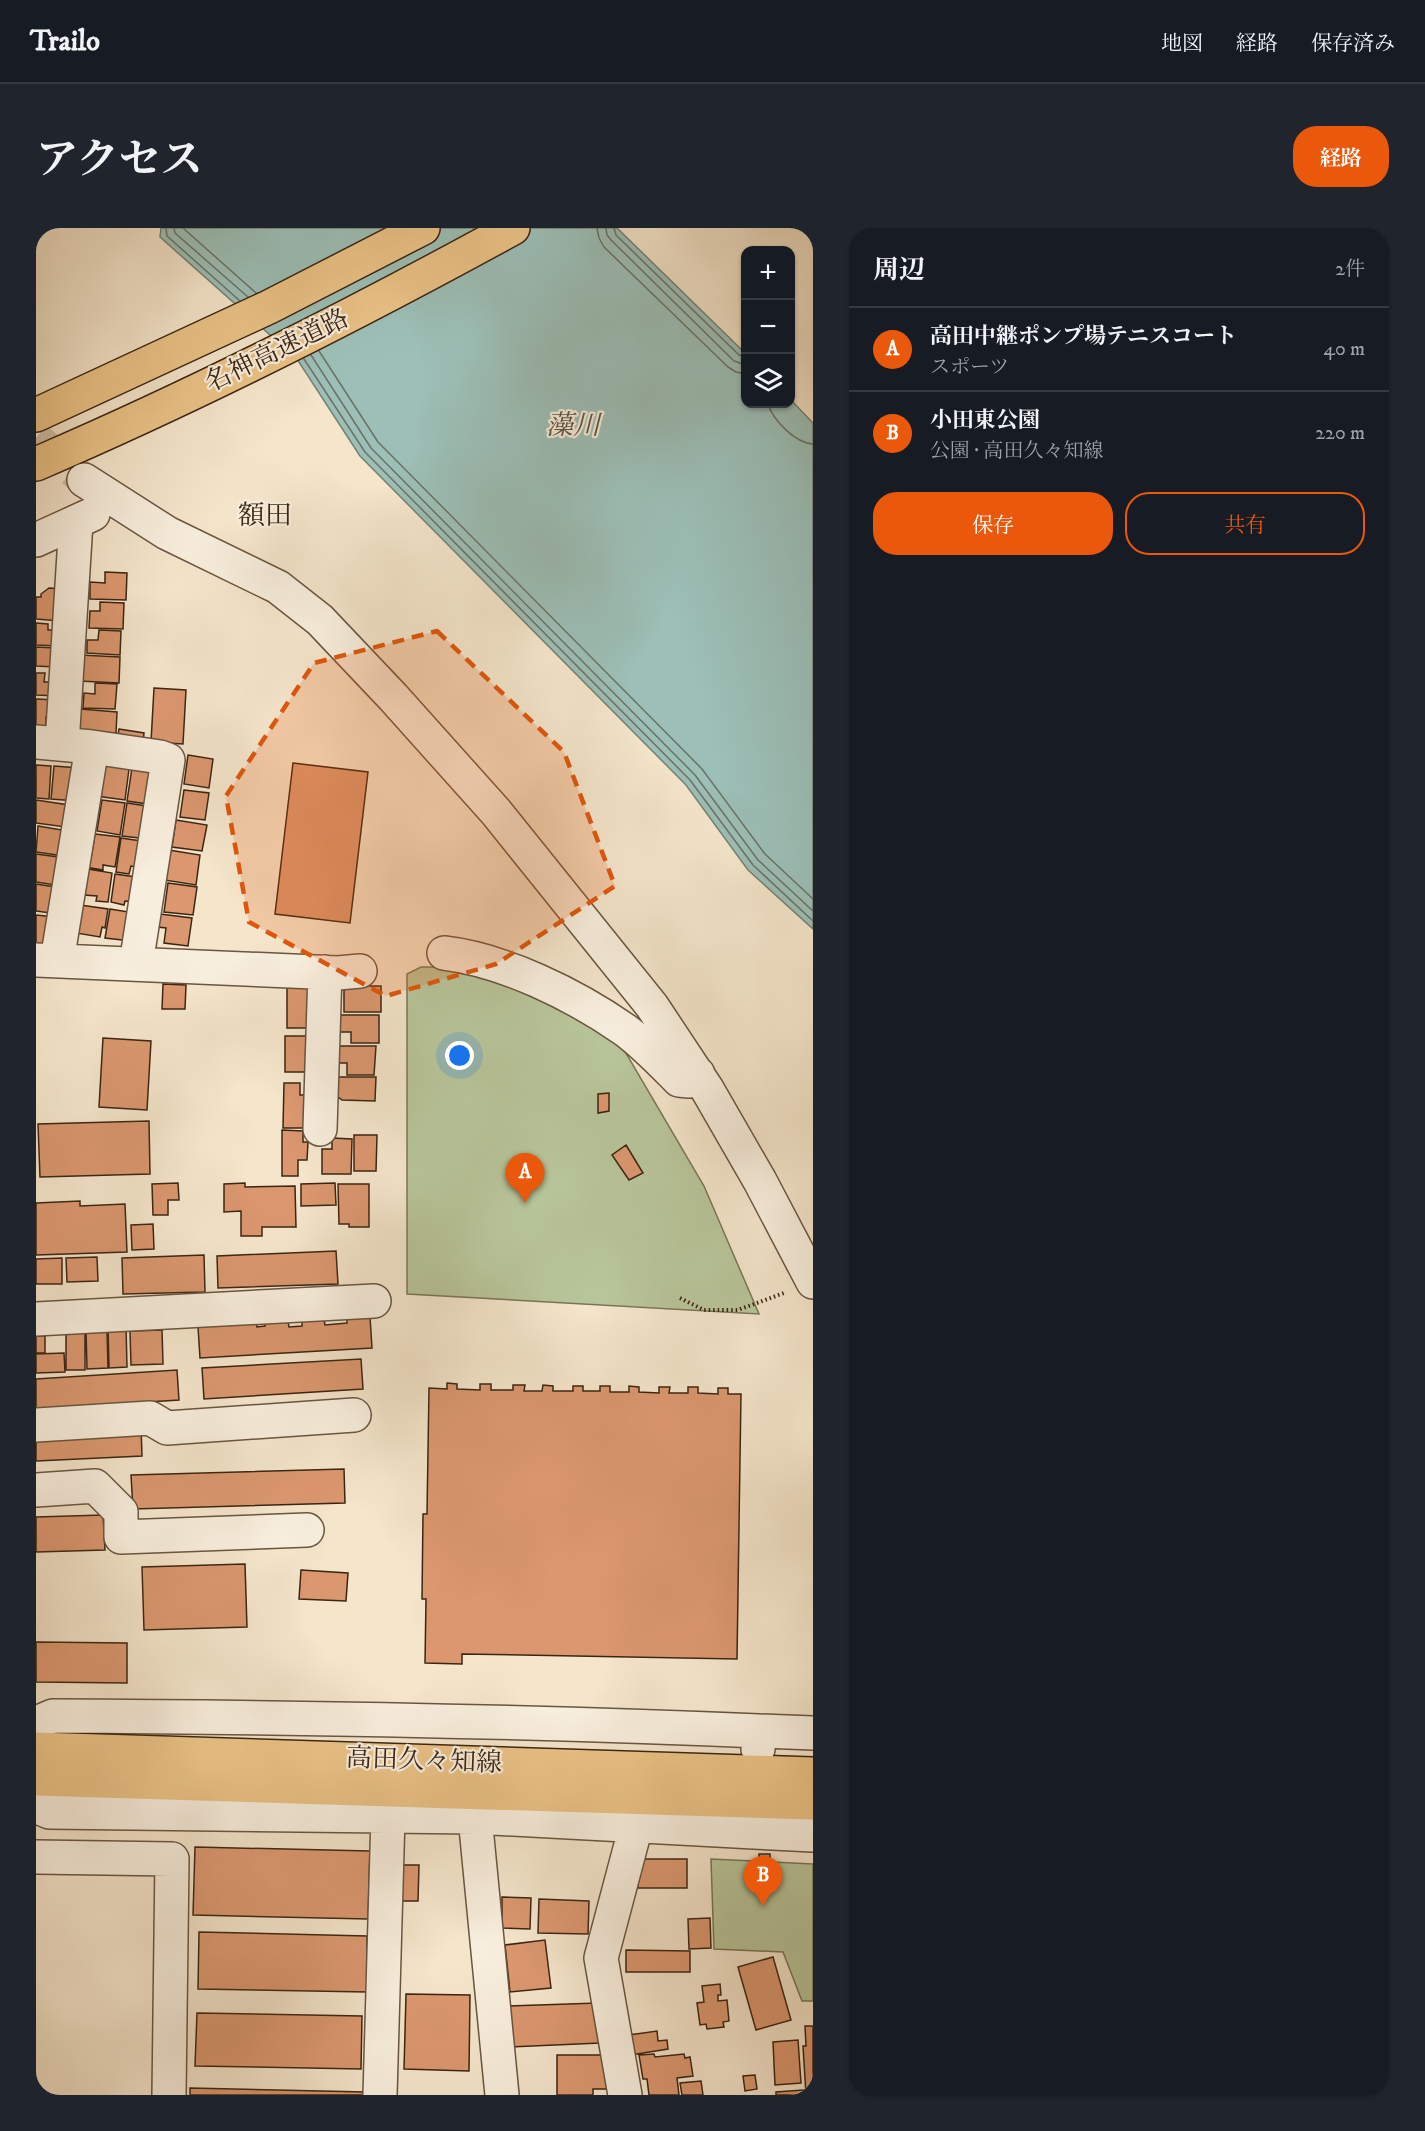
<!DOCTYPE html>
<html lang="ja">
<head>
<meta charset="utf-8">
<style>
	:root { --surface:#171b24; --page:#20242c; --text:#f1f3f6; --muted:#9ea1a6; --line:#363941; --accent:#ea580c }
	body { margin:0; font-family:"IM FELL DW Pica","Noto Serif JP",serif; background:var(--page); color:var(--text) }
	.controls { position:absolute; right:18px; top:18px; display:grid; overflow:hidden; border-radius:12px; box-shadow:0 2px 4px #0004 }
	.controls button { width:54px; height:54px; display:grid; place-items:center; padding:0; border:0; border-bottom:2px solid var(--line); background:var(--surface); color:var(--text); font:30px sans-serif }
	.you { position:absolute; left:424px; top:828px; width:21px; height:21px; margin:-15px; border:4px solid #fff; border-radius:50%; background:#1a73e8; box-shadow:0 0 0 9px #1a73e833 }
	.badge { display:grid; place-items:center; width:39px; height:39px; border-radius:50%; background:var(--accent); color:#fff; font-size:20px; font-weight:700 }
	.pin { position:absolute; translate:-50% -50px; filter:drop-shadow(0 2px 3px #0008) }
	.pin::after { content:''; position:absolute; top:32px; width:21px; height:18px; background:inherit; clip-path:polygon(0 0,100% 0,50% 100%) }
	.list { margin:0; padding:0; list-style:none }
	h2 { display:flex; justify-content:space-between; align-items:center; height:78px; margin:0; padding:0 24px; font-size:26px }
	h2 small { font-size:20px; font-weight:400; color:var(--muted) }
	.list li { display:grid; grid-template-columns:39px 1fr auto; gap:18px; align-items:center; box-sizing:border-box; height:84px; padding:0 24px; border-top:2px solid var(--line) }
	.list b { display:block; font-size:22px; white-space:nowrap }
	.list p { margin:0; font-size:20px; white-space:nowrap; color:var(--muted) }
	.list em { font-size:20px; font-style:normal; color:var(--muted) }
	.actions { display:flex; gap:12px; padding:18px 24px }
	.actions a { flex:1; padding:14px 0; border:2px solid var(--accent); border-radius:24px; text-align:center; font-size:21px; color:var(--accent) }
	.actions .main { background:var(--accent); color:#fff }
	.icon { flex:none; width:33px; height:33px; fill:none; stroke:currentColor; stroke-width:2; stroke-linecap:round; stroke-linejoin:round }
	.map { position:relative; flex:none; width:777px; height:1867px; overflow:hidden; border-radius:24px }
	header { display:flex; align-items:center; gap:36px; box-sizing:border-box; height:84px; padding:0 30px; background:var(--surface); border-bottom:2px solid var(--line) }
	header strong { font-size:28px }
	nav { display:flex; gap:33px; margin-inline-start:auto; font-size:21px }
	.intro { display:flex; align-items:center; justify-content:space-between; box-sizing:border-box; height:144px; padding:0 36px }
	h1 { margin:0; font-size:42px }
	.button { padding:15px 27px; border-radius:24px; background:var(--accent); color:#fff; font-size:21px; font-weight:700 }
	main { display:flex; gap:36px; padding:0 36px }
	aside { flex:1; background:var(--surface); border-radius:24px; box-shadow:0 2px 4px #0004 }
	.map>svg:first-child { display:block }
	.green { fill:#b8c59a; stroke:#7a7556; stroke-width:1.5 }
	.water { fill:#9cbfb7; stroke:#758175; stroke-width:1.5 }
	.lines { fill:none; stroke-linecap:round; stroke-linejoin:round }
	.shore { stroke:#6c7265; stroke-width:1.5 }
	.building { fill:#db976f; stroke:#3b2513; stroke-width:1.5 }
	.minor-tunnel { stroke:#cfbfa6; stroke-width:33; stroke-dasharray:33 16; stroke-linecap:butt }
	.minor-casing { stroke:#695541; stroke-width:36 }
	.major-casing { stroke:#3b2513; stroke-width:36 }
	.highway-casing { stroke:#3b2513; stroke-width:36 }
	.path { stroke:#3b2513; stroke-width:4; stroke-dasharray:1.5 3; stroke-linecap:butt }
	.minor { stroke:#f8eedd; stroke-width:33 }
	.major { stroke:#eac286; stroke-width:33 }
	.highway { stroke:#eac286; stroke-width:33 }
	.marked { fill:#df560c; fill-opacity:0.2; stroke:#df560c; stroke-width:4.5; stroke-dasharray:12 8; stroke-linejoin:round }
	.labels { text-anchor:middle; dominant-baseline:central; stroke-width:4.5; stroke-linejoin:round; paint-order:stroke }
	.street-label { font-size:26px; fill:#3b2513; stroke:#f8eedd }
	.water-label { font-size:27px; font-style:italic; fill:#585344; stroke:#f8eedd }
	.neighbourhood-label { font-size:27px; fill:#3b2513; stroke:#f8eedd }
</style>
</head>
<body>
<header>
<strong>Trailo</strong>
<nav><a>地図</a><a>経路</a><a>保存済み</a></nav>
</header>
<div class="intro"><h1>アクセス</h1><a class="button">経路</a></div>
<main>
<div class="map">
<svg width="777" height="1867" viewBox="0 0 777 1867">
	<rect width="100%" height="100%" fill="#f4e5cb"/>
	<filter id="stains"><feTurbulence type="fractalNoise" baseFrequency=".00333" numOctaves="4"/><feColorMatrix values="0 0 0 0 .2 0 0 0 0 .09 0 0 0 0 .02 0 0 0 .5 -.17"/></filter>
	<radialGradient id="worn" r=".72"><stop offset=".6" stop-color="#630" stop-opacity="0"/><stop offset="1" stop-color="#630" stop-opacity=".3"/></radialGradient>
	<path class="green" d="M385 739H427L461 751 529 783 587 820 668 958 723 1086 371 1066V746Z
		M675 1631 777 1636V1773H766L747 1724 678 1721Z"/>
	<path class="water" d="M125 0H581L709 125 710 176H754L755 172 777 195V701L712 642 650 557 324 228 261 131 124 9Z"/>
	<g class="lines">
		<path class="shore" d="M130 0 131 8 204 73
			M138 0 139 5 212 69
			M147 0 220 65
			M561 0 563 10 568 19 692 139 700 144 710 146
			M570 0 571 7 575 12 698 133 710 137
			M578 0 580 7 703 127 710 129
			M283 123 342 214 666 541 729 626 777 671
			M275 127 335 220 659 547 722 632 777 683
			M268 131 329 224 654 552 717 637 777 693
			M732 176C737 192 759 215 777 216"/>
	</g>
	<path class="building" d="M69 344 91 345 90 372 54 371V354L69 355Z
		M13 360 26 361 24 393 0 391V369H5V366Z
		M64 374 88 375 87 401 53 400 54 383H64Z
		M0 395 12 396V402H23V418L0 417Z
		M63 402 85 403 84 427 51 425V412H62Z
		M0 419 20 420 19 439 0 438Z
		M44 427 84 429 83 455 43 453Z
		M0 445H9L8 454H23L22 468 0 467Z
		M59 455 81 456 79 481 47 480 48 465 59 466Z
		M118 460 150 462 147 516 115 514Z
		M0 471 21 472 20 490 10 489V503L0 502Z
		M44 481 81 484 80 505 42 503Z
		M83 501 108 505 107 515 81 512Z
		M152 527 177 531 173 560 148 556Z
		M257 535 332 544 314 695 239 686Z
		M0 537 15 538 13 571 0 570Z
		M64 537 93 541 89 572 60 568Z
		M18 538 43 540 41 573 15 571Z
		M96 540 114 543 119 577 91 573Z
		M148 562 173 565 169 592 144 589Z
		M0 572 33 577 30 599 0 595Z
		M66 572 89 575 84 607 61 603Z
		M91 575 117 579 112 611 86 608Z
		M140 592 171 597 166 623 136 619Z
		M2 598 32 603 28 628 0 624Z
		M59 606 84 609 79 639 67 637V642L49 639 50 629 55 630Z
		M85 610 112 614 108 640 95 638 93 646 80 644Z
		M133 622 164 627 160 657 128 652Z
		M0 626 30 630 26 658 0 654Z
		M52 641 76 645 72 674 60 673 61 668 48 667Z
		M79 646 107 650 103 674 89 673 88 677 75 674Z
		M132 655 161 659 157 687 128 684Z
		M0 656 26 660 22 686 0 683Z
		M44 677 72 681 69 700 66 699 64 709 40 705Z
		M74 681 99 685 95 713 69 710Z
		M124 686 156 690 152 718 128 715 130 700 122 699Z
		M0 687 18 689 10 717 0 716Z
		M127 756 150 757 149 781H126Z
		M308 758H345V784H308Z
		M251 759H272V773L278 800H251Z
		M302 787H343V815H315V804H302Z
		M249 808H274L276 844H249Z
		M67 810 115 813 111 882 63 879Z
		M300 818H340L338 847H311V835H300Z
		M296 849H340L339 873 306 872 296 864Z
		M248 855H264V867H272V900H247Z
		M573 865V883L562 885V866Z
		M113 893 114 946 4 949 2 896Z
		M246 902 267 903V914H272L271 932H262V948H246Z
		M318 907H341L340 943H318Z
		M296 910 316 911 315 946H286V921H296Z
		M590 917 607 945 593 952 576 927Z
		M142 955 143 972H132V987H117L116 956Z
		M209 955V959L259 958 260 999H226V1008H205V983L188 984V956Z
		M299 955 300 977 265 978V956Z
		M302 956H333V999H313V996H303Z
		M44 973V978L89 976 91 1024 0 1027V975Z
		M117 996 118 1021 96 1022 95 997Z
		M300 1023 302 1056 182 1060 181 1028Z
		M168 1027 169 1064 87 1066 86 1030Z
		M61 1029 62 1053 31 1054 30 1030Z
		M26 1030V1056H0V1031Z
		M334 1089 336 1120 164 1130 162 1099 220 1095 221 1099 229 1098V1095L252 1093 253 1099 266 1098V1093L288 1091 289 1097 311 1095V1090Z
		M72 1098H90L91 1139 73 1140Z
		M71 1101 72 1140 51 1141 50 1102Z
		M126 1102 127 1136 95 1137 94 1103Z
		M30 1105H49V1142H30Z
		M0 1108H9V1125H0Z
		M28 1125 29 1144 0 1145V1126Z
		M325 1131 327 1161 168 1171 166 1140Z
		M141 1142 143 1172 0 1181V1151Z
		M411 1155 421 1156V1161L444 1162V1156H455V1162H477V1157H489L488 1163H506L507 1157 517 1158V1163H537V1158H547V1163H564V1158H574V1164H593V1158L603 1159V1164L623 1165V1159H634L633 1165H652V1159H662V1165L682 1166V1160H692V1166H705L701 1431 426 1426V1436L389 1435 390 1371H386L387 1286H391L393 1160 411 1161Z
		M105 1198 106 1228 0 1233V1203Z
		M308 1241 309 1275 97 1281 95 1247Z
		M67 1287 69 1322 0 1324V1289Z
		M209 1336 211 1399 108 1402 106 1339Z
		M265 1342 312 1345 310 1373 263 1371Z
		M0 1414 91 1415V1455L0 1454Z
		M159 1619 334 1623 332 1691 157 1687Z
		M723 1626H734V1635H723Z
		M602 1631H651V1660H602Z
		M365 1637H383L382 1673H365Z
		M466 1669 495 1670 494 1701 466 1700Z
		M503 1671 553 1673 552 1706 502 1705Z
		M674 1690 675 1720 653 1721 652 1691Z
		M163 1704 331 1708V1764L162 1761Z
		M509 1712 515 1760 474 1764 469 1717Z
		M590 1722 654 1723V1744H590Z
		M737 1729 755 1792 720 1802 702 1739Z
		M684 1756 685 1767H682V1773L691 1772 693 1793 687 1794 688 1799 671 1801 670 1796 664 1797 661 1775 668 1774 666 1758Z
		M370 1766 434 1767 433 1843 368 1841Z
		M562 1775 564 1815 474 1819 472 1778Z
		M161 1785 326 1788 325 1841 159 1838Z
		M769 1798H777V1867H770L767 1818H770Z
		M621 1803 622 1813 631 1812 632 1821 595 1827 593 1807Z
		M762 1812 765 1855 739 1857 737 1814Z
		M618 1826 619 1829 648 1826 649 1830 654 1829 657 1848 641 1850 643 1867H613L611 1851H607L603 1827Z
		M521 1827H572V1861H557V1867H521Z
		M719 1847 721 1861 709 1863 707 1848Z
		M665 1853 667 1867H646L644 1855Z
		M154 1860 329 1864V1867H154Z
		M767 1862V1867H740V1864Z"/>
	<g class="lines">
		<path class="minor-tunnel" d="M0 210 48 252"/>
		<g class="minor-casing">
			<path id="minor" d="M48 252 131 305 242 359 284 392 357 469 460 584 616 778 671 861 724 953 777 1054
				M0 312 57 286
				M0 514 56 519 124 529 132 532 100 736
				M26 516 40 294
				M408 725C468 732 539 767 589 802 608 816 626 835 643 852L653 853 662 846
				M0 732 302 745 324 743
				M21 733 56 519
				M284 901 289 744
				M0 1091 338 1073
				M0 1197 114 1190 131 1200 318 1187
				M0 1262 59 1258 85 1284V1309L271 1302
				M0 1495 17 1488C253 1489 488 1493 723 1503L722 1521
				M723 1503 777 1505
				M0 1578 13 1584 439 1589 718 1604 719 1588
				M439 1589 466 1867
				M718 1604 777 1607
				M0 1629 136 1631 133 1867
				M344 1867 352 1588
				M589 1867 565 1730 600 1598"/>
		</g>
		<g class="major-casing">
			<path id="major" d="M0 1521 777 1546
				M0 1551 777 1575"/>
		</g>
		<g class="highway-casing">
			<path id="highway" d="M0 187 233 79 387 0
				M0 236C163 166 322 85 477 0"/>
		</g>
		<path class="path" d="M644 1070 668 1082H702L748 1065"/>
		<use href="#minor" class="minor"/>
		<use href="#major" class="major"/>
		<use href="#highway" class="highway"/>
	</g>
	<path class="marked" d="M401 403 528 524 579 658 460 736 350 768 213 694 190 568 278 435Z"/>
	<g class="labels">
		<g class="street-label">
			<text transform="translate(241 123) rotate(-26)">名神高速道路</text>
			<text transform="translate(388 1533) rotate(2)">高田久々知線</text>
		</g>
		<g class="water-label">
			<text x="537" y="198">藻川</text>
		</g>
		<g class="neighbourhood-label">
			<text x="229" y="288">額田</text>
		</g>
	</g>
	<rect width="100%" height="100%" filter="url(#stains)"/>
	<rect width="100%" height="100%" fill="url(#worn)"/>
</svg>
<div class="controls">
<button>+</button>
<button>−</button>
<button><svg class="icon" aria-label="layers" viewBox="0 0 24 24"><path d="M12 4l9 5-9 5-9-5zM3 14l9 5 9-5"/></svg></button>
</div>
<div class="you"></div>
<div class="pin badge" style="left:489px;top:975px">A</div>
<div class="pin badge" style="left:727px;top:1678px">B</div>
</div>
<aside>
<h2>周辺<small>2件</small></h2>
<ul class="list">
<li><span class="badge">A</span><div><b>高田中継ポンプ場テニスコート</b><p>スポーツ</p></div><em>40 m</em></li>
<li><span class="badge">B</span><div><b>小田東公園</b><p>公園 · 高田久々知線</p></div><em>220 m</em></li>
</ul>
<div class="actions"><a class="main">保存</a><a>共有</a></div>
</aside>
</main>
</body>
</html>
